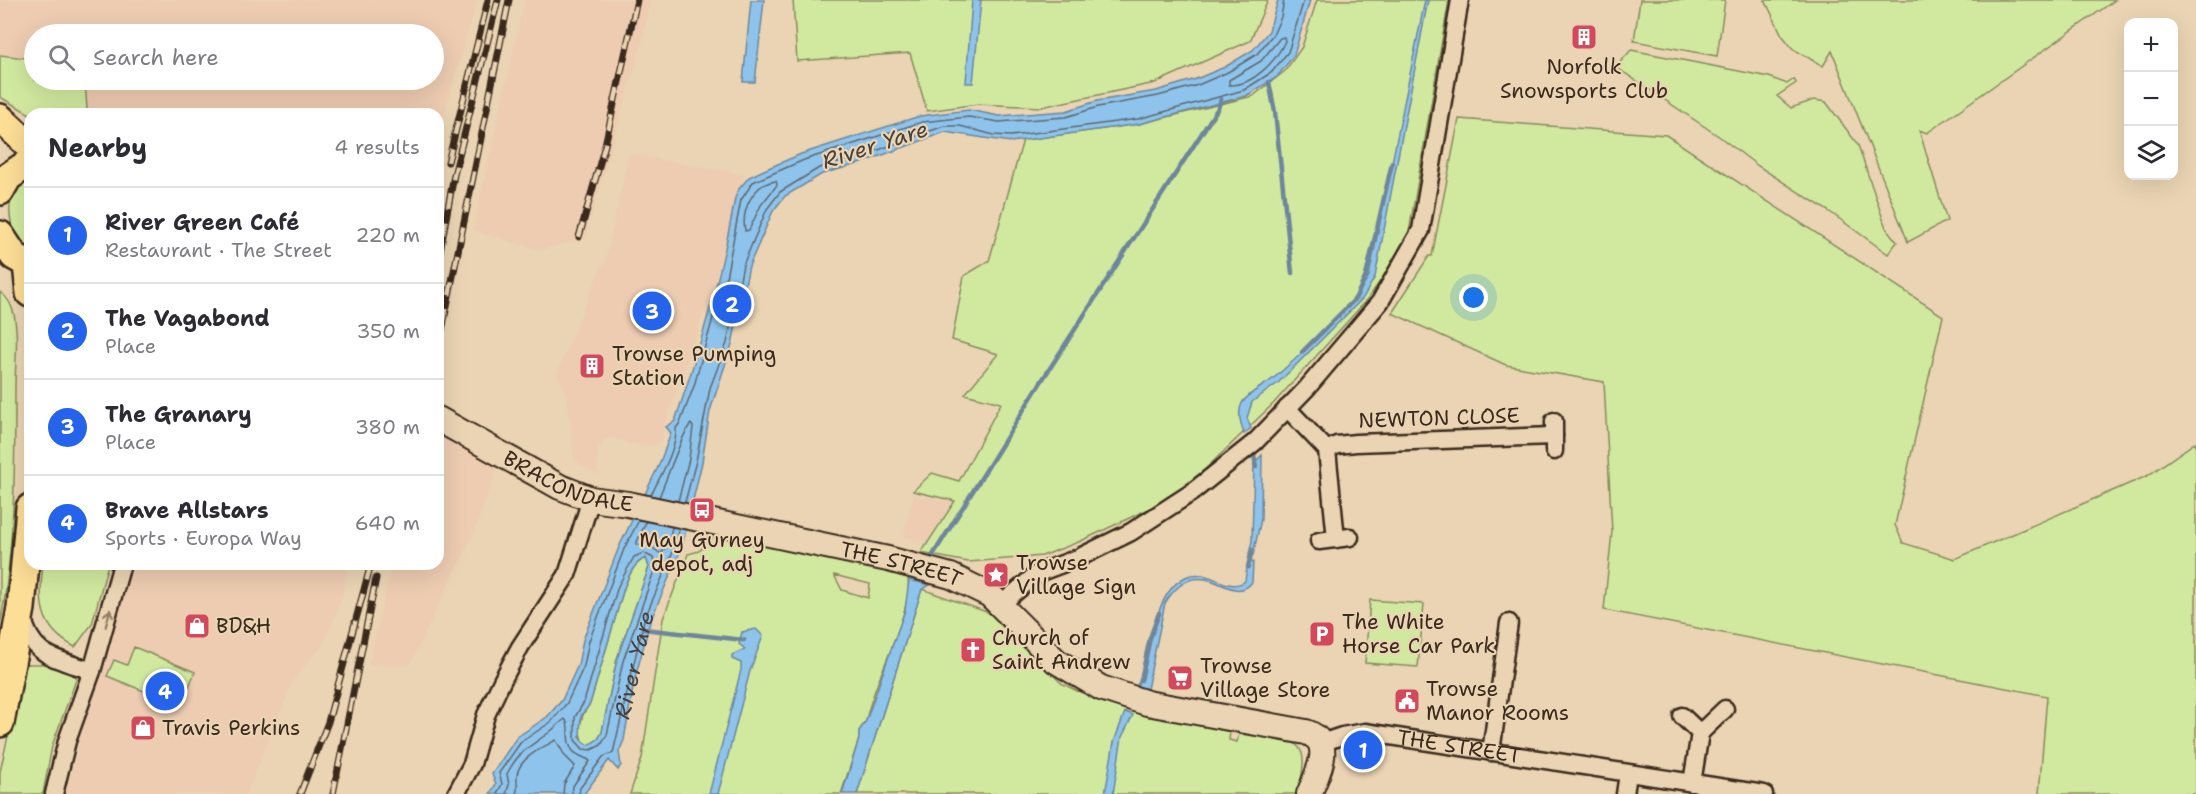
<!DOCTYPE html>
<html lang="en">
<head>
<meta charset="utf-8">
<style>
	:root { --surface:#fff; --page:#f7f7f7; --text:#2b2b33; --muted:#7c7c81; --line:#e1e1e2; --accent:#2563eb }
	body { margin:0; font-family:"Shantell Sans",sans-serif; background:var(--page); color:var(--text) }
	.controls { position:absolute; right:18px; top:18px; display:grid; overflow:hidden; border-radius:12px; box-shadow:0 6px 24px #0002 }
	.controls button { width:54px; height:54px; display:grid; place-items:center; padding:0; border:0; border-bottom:2px solid var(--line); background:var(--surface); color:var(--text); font:30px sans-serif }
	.you { position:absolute; left:1474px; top:298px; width:21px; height:21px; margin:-15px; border:4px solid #fff; border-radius:50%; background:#1a73e8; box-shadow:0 0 0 9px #1a73e833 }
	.badge { display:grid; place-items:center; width:39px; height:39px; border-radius:50%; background:var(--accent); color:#fff; font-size:20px; font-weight:700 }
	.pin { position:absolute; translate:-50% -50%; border:3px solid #fff; box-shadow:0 2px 6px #0006 }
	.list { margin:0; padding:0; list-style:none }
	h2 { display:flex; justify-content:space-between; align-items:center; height:78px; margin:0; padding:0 24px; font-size:26px }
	h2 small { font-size:20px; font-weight:400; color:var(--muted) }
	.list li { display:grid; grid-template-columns:39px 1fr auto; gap:18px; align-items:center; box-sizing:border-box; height:96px; padding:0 24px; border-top:2px solid var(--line) }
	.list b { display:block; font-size:22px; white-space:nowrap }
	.list p { margin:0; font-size:20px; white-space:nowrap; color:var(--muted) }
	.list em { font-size:20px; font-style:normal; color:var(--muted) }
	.icon { flex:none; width:33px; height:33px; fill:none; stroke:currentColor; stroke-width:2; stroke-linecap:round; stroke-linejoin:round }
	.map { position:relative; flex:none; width:2196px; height:794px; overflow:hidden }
	.search { position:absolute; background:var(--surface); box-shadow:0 6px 24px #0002; left:24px; top:24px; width:420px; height:66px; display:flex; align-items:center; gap:15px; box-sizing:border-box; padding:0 21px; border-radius:33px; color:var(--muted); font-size:22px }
	.panel { position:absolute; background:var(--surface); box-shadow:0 6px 24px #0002; left:24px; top:108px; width:420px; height:462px; border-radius:18px }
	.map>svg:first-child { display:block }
	.built { fill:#edccb1; fill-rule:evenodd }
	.green { fill:#d1e99f; stroke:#868a5e; stroke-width:1.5; fill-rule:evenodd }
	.water { fill:#8ec4ec; stroke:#6d869a; stroke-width:1.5; fill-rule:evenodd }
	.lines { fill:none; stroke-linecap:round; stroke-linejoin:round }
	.shore { stroke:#5c6870; stroke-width:1.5 }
	.stream { stroke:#6d869a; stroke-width:4.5 }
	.street-casing { stroke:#3b2a1e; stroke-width:21 }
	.secondary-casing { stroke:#3b2a1e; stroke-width:28 }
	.primary-casing { stroke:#3b2a1e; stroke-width:32 }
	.street { stroke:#ead4b3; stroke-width:16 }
	.secondary { stroke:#ead4b3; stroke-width:24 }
	.primary { stroke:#fdde96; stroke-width:27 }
	.rail-casing { stroke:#3b2a1e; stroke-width:7 }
	.rail { stroke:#ead4b3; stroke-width:4.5; stroke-dasharray:14; stroke-linecap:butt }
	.oneway { stroke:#927f68 }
	.labels { text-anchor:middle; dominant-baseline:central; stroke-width:4.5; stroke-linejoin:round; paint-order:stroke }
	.poi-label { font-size:21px; fill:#3b2a1e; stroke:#ead4b3; text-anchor:start }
	.street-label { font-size:21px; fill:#3b2a1e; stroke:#ead4b3 }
	.water-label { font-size:22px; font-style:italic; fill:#47413d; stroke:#ead4b3 }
</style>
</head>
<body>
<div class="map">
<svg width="2196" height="794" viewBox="0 0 2196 794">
	<rect width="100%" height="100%" fill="#ead4b3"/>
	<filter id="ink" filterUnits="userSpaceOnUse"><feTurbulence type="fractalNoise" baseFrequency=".0167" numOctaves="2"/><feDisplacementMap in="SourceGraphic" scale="12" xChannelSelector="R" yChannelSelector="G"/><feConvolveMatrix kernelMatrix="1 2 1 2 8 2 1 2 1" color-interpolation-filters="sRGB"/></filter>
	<g filter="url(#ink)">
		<path class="built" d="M0 0H477L438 135V114H30L0 97ZM34 34H434V80H34Z
			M525 0H650L643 38 585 238 541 250 473 230Z
			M629 154 744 175 714 284 662 432 663 440 654 445H641L610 438 604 440 598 449 597 465 599 475 580 464 574 456 567 396 557 374 600 270 605 264Z
			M438 429 497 468 473 534 409 666 369 664 392 564H438Z
			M914 495 952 502 927 541 904 536Z
			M134 564H348L341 600 323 644 293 680 246 794H66L94 687Z"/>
		<path class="green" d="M793 0H1268L1250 41 1155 83 1041 107 978 104 927 111 910 53 797 61Z
			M1317 0H1449L1407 244 1365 302 1273 404 1196 478 1163 502 1081 541 1042 556 968 562 921 553 955 501 913 491 932 473 959 481 1001 403 965 394 998 354 952 340 964 276 989 261 1023 140 1139 124 1253 96 1285 71 1302 47Z
			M1640 0H1725L1717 56 1634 41Z
			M1765 0H2115L1927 133 1919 130 1947 221 1908 242 1832 51 1823 66 1793 49 1782 35Z
			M1631 50 1769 77 1787 84 1794 79 1796 83 1777 96 1791 108 1814 100 1826 102 1858 145 1886 228 1897 242 1888 254 1830 212 1758 166 1720 137 1616 67Z
			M34 54V80H85L87 109 85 114H30L0 97V55L26 58Z
			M1459 119 1666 135 1943 316 1895 525 1903 543 1955 559 2147 476 2196 442V794H2039L2047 696 1604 610 1612 532 1604 382 1506 365 1392 313 1429 256H1432Z
			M30 176V249C5 231 1 193 30 176Z
			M0 292C7 297 12 306 14 314 19 337 15 365 15 388 15 467 15 547 0 625Z
			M717 534 907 573C917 608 872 682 866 721L859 731V739L841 794H630L642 758 663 619 688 554 699 551ZM834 575 870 584 868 598 842 590Z
			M646 558 649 567 617 659 602 732 598 739 589 745 584 743C576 731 581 715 590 704L624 588C629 576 633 563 646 558Z
			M43 564H108L92 624 75 647C38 628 39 601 43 564Z
			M922 589 992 614 1061 683 1077 691 1123 707 1230 732 1229 740 1237 742 1239 734C1289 740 1316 732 1297 794H857Z
			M1370 600 1424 604 1418 667 1365 663Z
			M134 647 195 672 181 706 107 676 114 660 127 665Z
			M24 664H46L77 677 52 746 43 794H0V772Z"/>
		<path class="water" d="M751 0H764L755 82H743Z
			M972 0H981L973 83H966Z
			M1278 0H1310L1294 55 1277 77 1246 96 1139 124 1011 142 945 132 861 163 822 174 785 196 773 211 749 266 732 344 710 411 702 462 682 547 650 622 634 682 624 740 619 752 621 765 618 770 609 760 584 794H490L496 784 492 774 517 737 547 717 562 700 578 665 583 640 619 547 659 465 671 433 666 427 675 421C700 348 722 274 735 198L739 189 749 177 764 170 801 154 920 116 969 110 999 116 1066 111 1097 101 1156 91 1196 79 1225 67 1253 50 1269 31ZM646 558 649 567 617 659 602 732 598 739 589 745 584 743 580 738 581 716 590 704 624 588C629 576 633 563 646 558Z
			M1425 0H1428L1375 277 1363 298 1278 383 1252 402 1247 418 1251 428 1244 434C1241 424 1237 413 1242 403 1250 391 1265 386 1275 377 1308 348 1347 314 1369 276Z
			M1262 455 1261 519 1253 555 1249 554 1252 541 1254 463Z
			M1248 561 1253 562 1252 582C1231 610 1201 546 1165 603L1147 689 1137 686C1152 654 1152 590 1188 576 1209 568 1228 594 1245 581Z
			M909 580 930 585 922 589 857 794H842L859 739V731L866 721 905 610Z
			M756 629 763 636 750 671 718 794H709L741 670V663L732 659V655L745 649 739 644 742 632Z
			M1125 712 1133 715 1122 737 1113 794H1105L1114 742Z"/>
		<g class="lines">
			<g class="shore">
				<path d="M1280 38 1284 37 1285 41C1277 60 1252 87 1229 85V80L1261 61Z"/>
				<path d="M776 181 777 185 761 205 749 230 745 231C741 210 753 183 776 181Z"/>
				<path d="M651 495C659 479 678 446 676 428L680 423 694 386 716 307 724 288 741 200 753 182 804 160 922 122 969 117 999 122 1066 117 1098 107 1158 96 1198 85 1228 72 1257 54 1274 33 1281 17 1284 0"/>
				<path d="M659 497C665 484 684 428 691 424L693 427 689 459 678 501"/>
				<path d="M685 502 696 461 710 388 727 343 743 265 767 209 780 192 819 168 859 157 944 126H960L994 135 1011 136 1138 119 1244 90 1272 72 1288 52 1304 0"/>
				<path d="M646 522 636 544 650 546 661 554 669 543 672 527"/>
				<path d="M644 553 653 558 655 568 623 661 607 735 601 745 591 750 583 749 575 740V717L584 702 618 586 634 557Z"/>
				<path d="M497 794 502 784 499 773 521 742 551 722 567 703 584 666 589 641 624 549 639 520"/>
				<path d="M506 794 509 785 507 774C518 752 529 747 547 734 553 730 559 723 565 719 572 727 564 741 573 751 578 757 586 757 590 761L573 786 572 794"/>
				<path d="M516 794C519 787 516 782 517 775 519 758 543 747 556 740L565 756 575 766 564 784 563 794"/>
				<path id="s1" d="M579 794 580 788 603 757 613 753 644 620 676 545 679 529"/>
			</g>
			<path class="stream" d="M1269 82 1275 112 1292 273
				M1302 352 1355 299 1366 276 1392 163
				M1253 448 1256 467
				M928 563 1041 382 1218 108 1221 99
				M1248 567 1252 550
				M643 629 744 640
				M1141 680 1150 638 1159 613"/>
			<g class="street-casing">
				<g id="street">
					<path d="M1287 408 1327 450 1336 539"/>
					<path d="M1554 421V451"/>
					<path d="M1327 450 1337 445 1356 443 1554 436"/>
					<path d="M1319 541 1350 537"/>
					<path d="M1000 605 1038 573 1078 558 1131 532 1191 493 1255 442 1307 388 1380 302 1421 230 1460 0"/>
					<path d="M23 617C30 657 59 659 92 671"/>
					<path d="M1682 716 1700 733"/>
					<path id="s2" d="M1321 743 1342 736 1365 732 1764 794"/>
					<path d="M1491 752 1509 623"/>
					<path d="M1692 783 1700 733 1725 709"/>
					<path d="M54 794 67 741 92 671 122 564"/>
					<path d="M456 794 472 764 486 715 502 681 520 647 567 575 591 499"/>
					<path d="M1625 794 1628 774"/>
				</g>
			</g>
			<g class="secondary-casing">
				<g id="secondary">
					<path id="s3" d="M438 419 560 487 591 499 628 504 888 559 951 576 990 595 1056 661 1101 688 1147 703 1306 732C1336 742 1317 774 1309 794"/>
				</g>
			</g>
			<g class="primary-casing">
				<path id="primary" d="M0 118 30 146
					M0 191 8 177 30 162
					M0 235 14 256 30 265
					M27 264 30 293
					M0 723 21 608 30 508"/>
			</g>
			<use href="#street" class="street"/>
			<use href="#secondary" class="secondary"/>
			<use href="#primary" class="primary"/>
			<g class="rail-casing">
				<path id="rail" d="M448 162 488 0
					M579 237 605 145 637 0
					M438 262 454 175 498 0
					M438 350 509 0
					M300 794 328 722 371 564
					M333 794 376 578"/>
			</g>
			<use href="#rail" class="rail"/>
		</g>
		<defs><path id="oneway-shaft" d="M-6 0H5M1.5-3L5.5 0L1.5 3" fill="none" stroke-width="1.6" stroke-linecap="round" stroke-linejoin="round" transform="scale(1.5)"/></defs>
		<use class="oneway" href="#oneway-shaft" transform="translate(108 618) rotate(-75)"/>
	</g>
	<defs>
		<g id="building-square" transform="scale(1.35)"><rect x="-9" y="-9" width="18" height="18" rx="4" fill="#d1495b" stroke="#ead4b3"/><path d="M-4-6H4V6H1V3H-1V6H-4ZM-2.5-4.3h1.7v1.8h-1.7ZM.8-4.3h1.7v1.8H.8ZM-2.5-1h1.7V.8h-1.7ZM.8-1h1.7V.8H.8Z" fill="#fff"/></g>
		<g id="bus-square" transform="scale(1.35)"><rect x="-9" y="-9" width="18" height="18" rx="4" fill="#d1495b" stroke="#ead4b3"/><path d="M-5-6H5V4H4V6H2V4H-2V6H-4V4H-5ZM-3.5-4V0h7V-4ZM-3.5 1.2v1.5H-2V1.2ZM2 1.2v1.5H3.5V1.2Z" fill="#fff"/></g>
		<g id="sight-square" transform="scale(1.35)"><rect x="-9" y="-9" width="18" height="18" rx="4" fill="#d1495b" stroke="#ead4b3"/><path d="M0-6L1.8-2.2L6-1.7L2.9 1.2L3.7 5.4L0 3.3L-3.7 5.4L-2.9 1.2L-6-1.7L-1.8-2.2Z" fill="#fff"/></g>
		<g id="shop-square" transform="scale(1.35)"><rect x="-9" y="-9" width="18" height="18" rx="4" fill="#d1495b" stroke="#ead4b3"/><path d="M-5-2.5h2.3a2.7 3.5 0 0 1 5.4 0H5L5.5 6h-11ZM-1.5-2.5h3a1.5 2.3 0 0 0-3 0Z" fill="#fff"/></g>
		<g id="parking-square" transform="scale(1.35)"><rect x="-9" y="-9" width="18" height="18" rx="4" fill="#d1495b" stroke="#ead4b3"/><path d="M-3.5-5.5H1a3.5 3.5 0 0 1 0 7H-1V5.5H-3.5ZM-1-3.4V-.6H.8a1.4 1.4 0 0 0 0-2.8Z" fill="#fff"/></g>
		<g id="church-square" transform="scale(1.35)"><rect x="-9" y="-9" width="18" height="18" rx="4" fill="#d1495b" stroke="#ead4b3"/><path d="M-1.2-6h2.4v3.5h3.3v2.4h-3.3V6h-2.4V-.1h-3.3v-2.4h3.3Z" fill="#fff"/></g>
		<g id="supermarket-square" transform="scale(1.35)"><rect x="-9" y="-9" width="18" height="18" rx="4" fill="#d1495b" stroke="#ead4b3"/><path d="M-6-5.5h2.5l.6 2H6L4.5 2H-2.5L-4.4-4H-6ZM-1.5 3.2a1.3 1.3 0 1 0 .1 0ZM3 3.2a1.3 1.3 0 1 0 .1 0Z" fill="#fff"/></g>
		<g id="civic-square" transform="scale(1.35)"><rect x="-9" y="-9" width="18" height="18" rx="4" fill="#d1495b" stroke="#ead4b3"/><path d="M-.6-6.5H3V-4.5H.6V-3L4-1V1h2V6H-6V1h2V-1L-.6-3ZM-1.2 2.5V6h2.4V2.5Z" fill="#fff"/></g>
	</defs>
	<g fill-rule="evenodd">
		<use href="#building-square" x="1584" y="37"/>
		<use href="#building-square" x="592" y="366"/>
		<use href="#bus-square" x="702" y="510"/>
		<use href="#sight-square" x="996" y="575"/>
		<use href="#shop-square" x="197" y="626"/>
		<use href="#parking-square" x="1322" y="634"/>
		<use href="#church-square" x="973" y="650"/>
		<use href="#supermarket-square" x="1180" y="678"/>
		<use href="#civic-square" x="1407" y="701"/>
		<use href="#shop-square" x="143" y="728"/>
	</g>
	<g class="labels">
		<g class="poi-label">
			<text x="1584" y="67" text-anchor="middle">Norfolk<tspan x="1584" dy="24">Snowsports Club</tspan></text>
			<text x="612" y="354">Trowse Pumping<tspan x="612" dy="24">Station</tspan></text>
			<text x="702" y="540" text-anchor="middle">May Gurney<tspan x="702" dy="24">depot, adj</tspan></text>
			<text x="1016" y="563">Trowse<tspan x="1016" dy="24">Village Sign</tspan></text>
			<text x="1342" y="622">The White<tspan x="1342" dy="24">Horse Car Park</tspan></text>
			<text x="216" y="626">BD&amp;H</text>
			<text x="992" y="638">Church of<tspan x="992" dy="24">Saint Andrew</tspan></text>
			<text x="1200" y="666">Trowse<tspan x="1200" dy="24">Village Store</tspan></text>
			<text x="1426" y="689">Trowse<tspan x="1426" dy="24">Manor Rooms</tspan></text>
			<text x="162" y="728">Travis Perkins</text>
		</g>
		<g class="street-label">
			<text transform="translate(1439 418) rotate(-2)">NEWTON CLOSE</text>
			<text stroke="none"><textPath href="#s3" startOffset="146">BRACONDALE</textPath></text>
			<text stroke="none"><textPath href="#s3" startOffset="490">THE STREET</textPath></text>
			<text stroke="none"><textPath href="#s2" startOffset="141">THE STREET</textPath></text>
		</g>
		<g class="water-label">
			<text transform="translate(875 145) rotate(-18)">River Yare</text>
			<text stroke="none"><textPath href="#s1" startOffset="146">River Yare</textPath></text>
		</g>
	</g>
</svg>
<div class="controls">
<button>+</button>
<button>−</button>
<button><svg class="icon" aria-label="layers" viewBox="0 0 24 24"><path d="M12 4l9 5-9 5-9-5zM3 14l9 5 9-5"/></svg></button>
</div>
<div class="you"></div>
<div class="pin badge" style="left:1363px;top:750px">1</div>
<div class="pin badge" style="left:732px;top:304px">2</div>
<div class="pin badge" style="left:652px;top:311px">3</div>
<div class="pin badge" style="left:165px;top:691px">4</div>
<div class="search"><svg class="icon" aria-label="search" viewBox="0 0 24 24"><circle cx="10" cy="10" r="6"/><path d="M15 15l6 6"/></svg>Search here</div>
<section class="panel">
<h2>Nearby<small>4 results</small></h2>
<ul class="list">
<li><span class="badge">1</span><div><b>River Green Café</b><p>Restaurant · The Street</p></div><em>220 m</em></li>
<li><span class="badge">2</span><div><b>The Vagabond</b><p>Place</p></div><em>350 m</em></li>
<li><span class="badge">3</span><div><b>The Granary</b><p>Place</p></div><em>380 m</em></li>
<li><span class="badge">4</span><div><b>Brave Allstars</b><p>Sports · Europa Way</p></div><em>640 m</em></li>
</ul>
</section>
</div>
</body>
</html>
